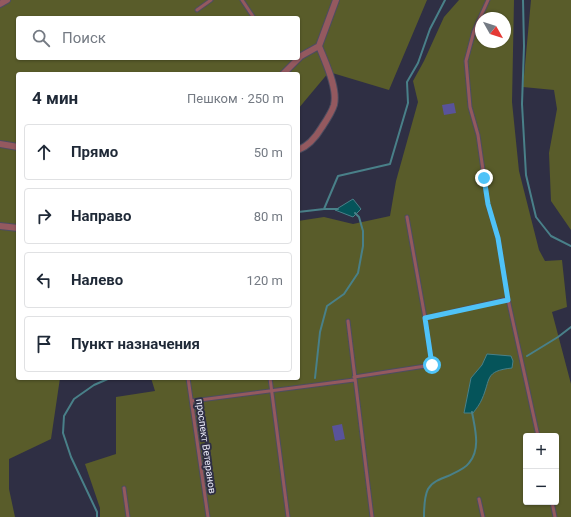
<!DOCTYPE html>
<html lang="ru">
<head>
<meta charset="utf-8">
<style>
	:root { --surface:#fff; --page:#f6f6f7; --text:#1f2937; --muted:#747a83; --line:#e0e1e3 }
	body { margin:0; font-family:Roboto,sans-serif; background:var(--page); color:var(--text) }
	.controls { position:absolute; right:12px; bottom:12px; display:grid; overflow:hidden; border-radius:4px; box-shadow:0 1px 3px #0004 }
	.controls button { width:36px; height:36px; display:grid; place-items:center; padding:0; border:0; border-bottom:1px solid var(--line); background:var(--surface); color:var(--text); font:20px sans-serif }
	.compass { position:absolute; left:475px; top:12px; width:36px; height:36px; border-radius:50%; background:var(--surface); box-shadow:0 1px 3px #0004; rotate:129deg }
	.stop { position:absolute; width:12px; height:12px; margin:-9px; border:3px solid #4fc3f7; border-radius:50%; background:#fff }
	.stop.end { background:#4fc3f7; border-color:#fff; box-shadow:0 1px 4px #0008 }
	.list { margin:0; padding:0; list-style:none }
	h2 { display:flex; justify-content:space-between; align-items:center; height:52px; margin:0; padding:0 16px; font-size:17px }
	h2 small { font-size:13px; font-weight:400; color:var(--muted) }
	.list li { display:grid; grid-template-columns:26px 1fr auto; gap:12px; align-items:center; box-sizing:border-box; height:56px; margin:0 8px 8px; padding:0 8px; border:1px solid var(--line); border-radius:4px }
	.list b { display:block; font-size:15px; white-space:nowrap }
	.list em { font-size:13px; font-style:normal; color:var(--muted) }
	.icon { flex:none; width:22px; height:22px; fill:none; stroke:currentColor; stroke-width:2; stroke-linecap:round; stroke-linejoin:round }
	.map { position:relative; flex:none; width:571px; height:517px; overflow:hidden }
	.search { position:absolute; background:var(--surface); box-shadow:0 1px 3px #0004; left:16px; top:16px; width:284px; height:44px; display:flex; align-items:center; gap:10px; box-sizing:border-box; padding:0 14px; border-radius:4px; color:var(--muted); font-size:15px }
	.panel { position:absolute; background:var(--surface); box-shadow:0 1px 3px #0004; left:16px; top:72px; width:284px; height:308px; border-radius:4px }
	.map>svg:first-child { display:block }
	.green { fill:#595c2a; fill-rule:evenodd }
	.water { fill:#05545a; stroke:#498089 }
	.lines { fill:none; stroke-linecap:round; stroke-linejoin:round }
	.stream { stroke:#498089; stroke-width:2 }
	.building { fill:#59539b }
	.service-casing { stroke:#4d4d60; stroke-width:5 }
	.minor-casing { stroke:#4d4d60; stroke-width:8 }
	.service { stroke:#94595f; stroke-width:3 }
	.minor { stroke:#94595f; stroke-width:6 }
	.route { stroke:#4fc3f7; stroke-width:5 }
	.labels { text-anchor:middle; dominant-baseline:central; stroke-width:4; stroke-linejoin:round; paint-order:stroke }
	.street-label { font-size:10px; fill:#e8e8f6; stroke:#2f2f44 }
</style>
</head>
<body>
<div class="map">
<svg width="571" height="517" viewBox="0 0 571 517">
	<rect width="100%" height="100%" fill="#2f2f44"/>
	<path class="green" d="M0 0H427L389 90 329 72 298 109V74H18V378H60L51 439 9 459V489L15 517H0ZM18 18H298V58H18Z
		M459 0H514L512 102 519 171 539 250 545 261 562 260 567 307 552 312 571 384V517H100V508L85 464 116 454V397L155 391 151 378H298V221L324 217 353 224 390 216 396 181 418 102 413 81 424 61 444 17ZM481 18H505V42H481ZM526 436H556V502H526Z
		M531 0H571V230L551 201 549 153 557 109 554 90 523 87Z"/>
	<path class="water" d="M353 199 361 209 353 217 335 210Z
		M487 354 511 356 513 361 512 368C484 371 491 379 482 399 480 404 476 409 473 413H464L471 378 482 365Z"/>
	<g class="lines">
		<path class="stream" d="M523 0 524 46 522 104 526 175 536 217 551 236 571 246
			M324 209H338
			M298 212 324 209 338 176 390 164 408 103 407 82 418 63 430 29 445 0
			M527 356 558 337 571 327
			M315 378 320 332 327 306 344 294 358 273 363 246V231L359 217 355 213
			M97 517V512L71 457 63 433 64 416 74 399 94 385 110 378
			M424 517C424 509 424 497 428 489 432 482 440 479 448 476 454 473 465 469 469 463 481 449 475 429 472 412"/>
	</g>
	<path class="building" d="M454 103 456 113 444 115 442 105Z
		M342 424 345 439 335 441 332 426Z"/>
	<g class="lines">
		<g class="service-casing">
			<path id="service" d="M242 0 254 18
				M488 0 474 31 466 61 470 107 478 135 488 205 498 238 508 299 538 436
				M197 10 211 0
				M425 318 508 299
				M348 321 372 517
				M354 377 432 365 425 318 407 217
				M188 378 208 517
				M270 378 288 517
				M192 401 354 380
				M124 488 128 517
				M479 499 483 517
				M552 502 555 517"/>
		</g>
		<g class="minor-casing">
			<path id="minor" d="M0 4 7 0
				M283 74 301 56 319 46
				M0 144 18 147
				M298 150C309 146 316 137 322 127 326 121 332 112 334 105 338 88 325 62 319 46L336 0
				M0 226 18 228"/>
		</g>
		<use href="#service" class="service"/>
		<use href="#minor" class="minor"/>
	</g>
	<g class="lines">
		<path class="route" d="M432 365 425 318 508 300 498 238 488 204 484 178"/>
	</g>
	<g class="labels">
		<g class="street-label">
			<text transform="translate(206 446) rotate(82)">проспект Ветеранов</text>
		</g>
	</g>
</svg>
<div class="controls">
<button>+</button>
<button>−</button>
</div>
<svg class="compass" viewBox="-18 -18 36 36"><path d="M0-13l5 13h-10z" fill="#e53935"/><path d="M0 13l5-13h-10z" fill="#747a83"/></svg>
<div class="stop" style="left:432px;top:365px"></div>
<div class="stop end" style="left:484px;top:178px"></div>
<div class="search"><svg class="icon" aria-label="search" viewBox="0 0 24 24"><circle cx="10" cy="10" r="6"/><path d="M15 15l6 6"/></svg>Поиск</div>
<section class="panel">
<h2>4 мин<small>Пешком · 250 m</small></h2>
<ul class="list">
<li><svg class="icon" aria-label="ahead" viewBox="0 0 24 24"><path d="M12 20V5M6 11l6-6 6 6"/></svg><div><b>Прямо</b></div><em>50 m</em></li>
<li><svg class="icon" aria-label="right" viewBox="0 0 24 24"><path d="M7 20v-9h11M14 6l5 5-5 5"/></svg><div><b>Направо</b></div><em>80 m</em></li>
<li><svg class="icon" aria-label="left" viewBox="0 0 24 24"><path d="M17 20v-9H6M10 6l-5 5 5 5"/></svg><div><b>Налево</b></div><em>120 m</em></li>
<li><svg class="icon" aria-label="arrive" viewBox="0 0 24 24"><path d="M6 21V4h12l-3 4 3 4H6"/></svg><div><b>Пункт назначения</b></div></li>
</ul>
</section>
</div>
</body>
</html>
